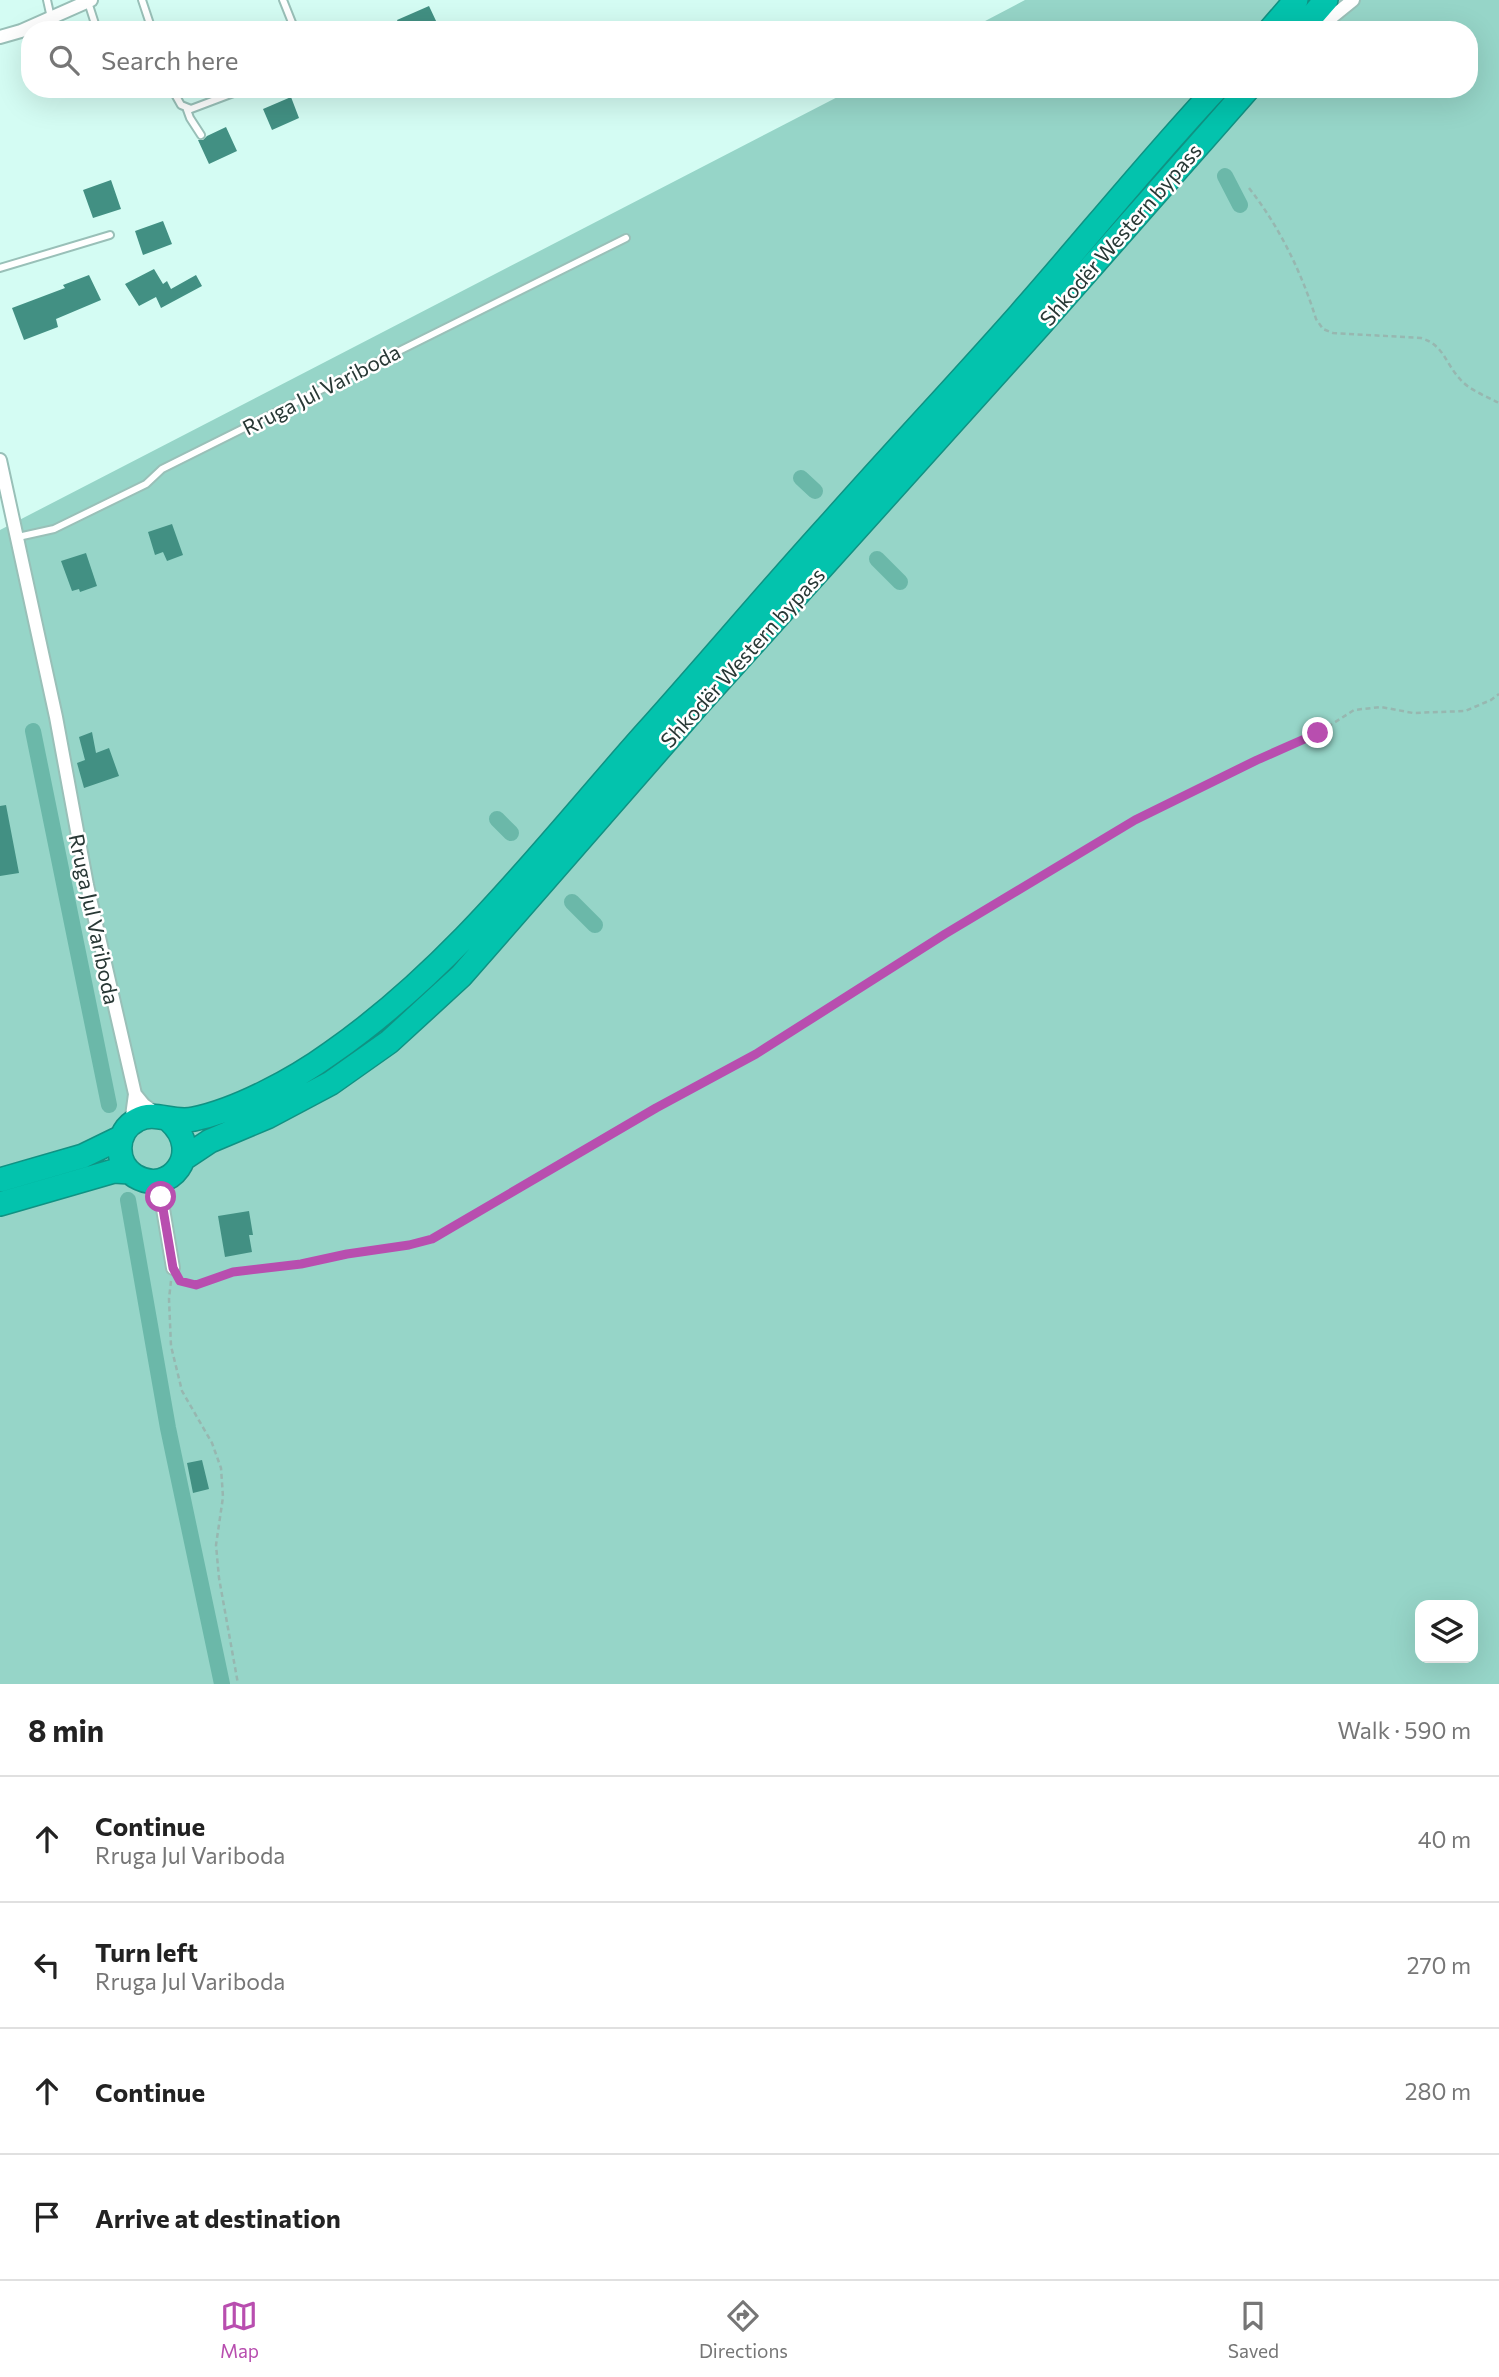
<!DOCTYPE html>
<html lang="en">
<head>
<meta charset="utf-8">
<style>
	:root { --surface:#fff; --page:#f6f6f6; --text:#222; --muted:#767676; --line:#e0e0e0; --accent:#b84eaf }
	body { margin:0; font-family:Commissioner,sans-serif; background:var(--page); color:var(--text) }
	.controls { position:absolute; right:21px; bottom:21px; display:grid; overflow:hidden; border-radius:14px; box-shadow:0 7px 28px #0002 }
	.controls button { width:63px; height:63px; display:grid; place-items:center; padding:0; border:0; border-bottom:2px solid var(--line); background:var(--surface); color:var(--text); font:35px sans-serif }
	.stop { position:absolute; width:21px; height:21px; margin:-16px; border:5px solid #b84eaf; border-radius:50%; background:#fff }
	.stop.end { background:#b84eaf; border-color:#fff; box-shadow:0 2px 7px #0008 }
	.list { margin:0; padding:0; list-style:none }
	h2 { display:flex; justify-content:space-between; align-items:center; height:91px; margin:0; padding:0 28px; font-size:30px }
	h2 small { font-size:23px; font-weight:400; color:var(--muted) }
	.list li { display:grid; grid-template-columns:46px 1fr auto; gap:21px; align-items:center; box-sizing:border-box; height:126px; padding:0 28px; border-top:2px solid var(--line) }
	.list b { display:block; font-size:26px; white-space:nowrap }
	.list p { margin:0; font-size:23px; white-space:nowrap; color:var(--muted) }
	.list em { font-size:23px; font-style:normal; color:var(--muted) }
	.icon { flex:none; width:38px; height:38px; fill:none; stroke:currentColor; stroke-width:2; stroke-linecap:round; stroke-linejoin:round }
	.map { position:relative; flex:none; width:1499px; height:1684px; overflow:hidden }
	.search { position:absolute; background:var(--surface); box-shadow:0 7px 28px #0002; left:21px; right:21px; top:21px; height:77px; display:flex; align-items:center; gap:18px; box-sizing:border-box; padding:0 24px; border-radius:28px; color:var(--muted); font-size:26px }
	.sheet { height:595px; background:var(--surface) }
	nav { display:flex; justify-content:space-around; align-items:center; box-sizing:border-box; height:98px; border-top:2px solid var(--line); background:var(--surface); font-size:19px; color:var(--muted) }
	nav a { display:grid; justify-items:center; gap:4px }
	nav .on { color:var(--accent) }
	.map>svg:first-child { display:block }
	.green { fill:#96d5c8; fill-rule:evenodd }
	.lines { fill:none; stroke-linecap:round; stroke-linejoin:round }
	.canal { stroke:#6bb8a9; stroke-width:16 }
	.building { fill:#429083 }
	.lane-casing { stroke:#99c0b8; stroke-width:10 }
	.street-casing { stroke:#99c0b8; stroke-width:16 }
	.highway-casing { stroke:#109283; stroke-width:26 }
	.path { stroke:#97b7b0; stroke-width:2.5; stroke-dasharray:5 3.5; stroke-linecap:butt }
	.lane { stroke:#fff; stroke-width:6 }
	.street { stroke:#fff; stroke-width:12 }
	.highway { stroke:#03c3ad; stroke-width:23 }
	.route { stroke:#b84eaf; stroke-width:9 }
	.labels { text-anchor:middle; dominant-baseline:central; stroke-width:5; stroke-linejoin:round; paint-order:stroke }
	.street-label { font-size:21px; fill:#283835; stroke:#fff }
</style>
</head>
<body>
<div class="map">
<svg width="1499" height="1684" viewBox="0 0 1499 1684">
	<rect width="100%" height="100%" fill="#d4fcf3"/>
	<path class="green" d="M1025 0H1499V1684H0V530L853 89H1469V30H968ZM1420 1605H1473V1658H1420Z"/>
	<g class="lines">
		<path class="canal" d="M1225 176 1240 205
			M801 478 815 491
			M877 559 900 582
			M33 731 109 1105
			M497 819 511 833
			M572 902 595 925
			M128 1200 168 1428 222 1684"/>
	</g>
	<path class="building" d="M429 6 437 23 421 30 417 25 401 30 397 20Z
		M291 97 299 118 272 130 263 109Z
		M226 127 237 151 209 164 198 140H203L207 136Z
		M111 180 121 209 93 218 83 190Z
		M163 221 172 244 143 255 135 231Z
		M154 269 163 284 167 281 171 289 196 275 202 286 161 308 156 297 139 306 125 284Z
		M89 275 101 300 56 319 58 327 24 340 12 308 65 288 63 285Z
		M172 524 183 555 167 561 163 552 155 555 148 532Z
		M86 553 97 586 80 592 79 589 72 591 61 561Z
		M92 732 96 753 109 748 119 776 84 788 77 763 85 760 79 737Z
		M6 805 19 873 0 876V806Z
		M249 1211 253 1235H249L252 1252 225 1257 218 1216Z
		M202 1460 209 1489 193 1493 187 1463Z"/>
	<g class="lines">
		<g class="lane-casing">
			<path id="lane" d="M47 0 51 18
				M142 0 152 30
				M283 0 295 30
				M88 2 97 30
				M172 89 181 105 191 109 244 89
				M282 89 284 93
				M186 107 190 118 201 135
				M0 268 110 235
				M18 537 54 529 146 484 162 469 626 238"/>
		</g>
		<g class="street-casing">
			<path id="street" d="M1316 30 1353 0
				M0 37 21 31 91 0
				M0 460 56 717 87 885 135 1094
				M131 1123 135 1094 144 1105 157 1114
				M170 1177 161 1197 173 1268"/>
		</g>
		<g class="highway-casing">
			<path id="highway" d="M1270 30 1296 0
				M1300 30 1326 0
				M170 1121C204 1152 170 1197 135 1176 114 1163 115 1131 137 1120 155 1110 172 1124 194 1119 238 1110 295 1079 331 1053 455 967 547 844 646 733 709 663 769 591 832 522 894 452 958 384 1020 314 1086 239 1148 162 1216 89
				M183 1159 210 1141 267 1117 331 1083 389 1042 461 976 697 706 1041 324 1248 89
				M0 1180 83 1156 122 1137
				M0 1204 114 1171 130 1172"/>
		</g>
		<path class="path" d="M1249 188C1279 226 1302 273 1316 319L1323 329 1333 333 1421 338C1444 345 1445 363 1460 379 1469 390 1486 396 1499 403
			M179 1280 196 1285 233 1272 301 1264 347 1254 409 1246 432 1239 656 1108 756 1053 945 934 1135 820 1257 760 1318 733 1354 710 1381 707 1413 713 1465 711 1491 700 1499 694
			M171 1281 169 1299 171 1346 182 1391 212 1443 221 1468 223 1497 216 1545 219 1578 238 1684"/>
		<use href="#lane" class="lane"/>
		<use href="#street" class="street"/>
		<use href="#highway" class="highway"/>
	</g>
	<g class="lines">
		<path class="route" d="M161 1197 173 1268 180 1281 196 1285 233 1272 301 1264 347 1254 409 1245 432 1239 656 1108 756 1054 945 934 1135 820 1257 760 1318 733"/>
	</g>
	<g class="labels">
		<g class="street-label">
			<text transform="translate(1120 234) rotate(-49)">Shkodër Western bypass</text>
			<text transform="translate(321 389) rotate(-27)">Rruga Jul Variboda</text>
			<text transform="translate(742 657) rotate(-48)">Shkodër Western bypass</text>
			<text transform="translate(95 919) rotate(78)">Rruga Jul Variboda</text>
		</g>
	</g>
</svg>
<div class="controls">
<button><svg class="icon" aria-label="layers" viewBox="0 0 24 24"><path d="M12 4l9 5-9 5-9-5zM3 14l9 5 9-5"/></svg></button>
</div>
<div class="stop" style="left:161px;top:1197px"></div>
<div class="stop end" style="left:1318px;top:733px"></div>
<div class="search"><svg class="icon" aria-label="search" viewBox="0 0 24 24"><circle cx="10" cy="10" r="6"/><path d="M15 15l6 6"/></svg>Search here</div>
</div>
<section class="sheet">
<h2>8 min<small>Walk · 590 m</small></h2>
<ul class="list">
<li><svg class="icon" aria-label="ahead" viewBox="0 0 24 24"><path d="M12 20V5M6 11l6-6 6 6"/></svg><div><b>Continue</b><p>Rruga Jul Variboda</p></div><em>40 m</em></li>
<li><svg class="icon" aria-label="left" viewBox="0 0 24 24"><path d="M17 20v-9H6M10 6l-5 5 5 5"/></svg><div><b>Turn left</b><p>Rruga Jul Variboda</p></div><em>270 m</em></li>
<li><svg class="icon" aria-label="ahead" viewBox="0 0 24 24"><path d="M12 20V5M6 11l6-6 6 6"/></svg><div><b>Continue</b></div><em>280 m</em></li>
<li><svg class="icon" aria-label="arrive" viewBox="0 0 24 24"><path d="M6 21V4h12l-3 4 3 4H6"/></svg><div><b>Arrive at destination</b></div></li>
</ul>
</section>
<nav>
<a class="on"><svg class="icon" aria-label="map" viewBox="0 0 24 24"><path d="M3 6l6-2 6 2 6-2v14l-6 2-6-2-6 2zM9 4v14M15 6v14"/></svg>Map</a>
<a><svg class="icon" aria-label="directions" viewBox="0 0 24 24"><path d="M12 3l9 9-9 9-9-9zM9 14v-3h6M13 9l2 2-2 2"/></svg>Directions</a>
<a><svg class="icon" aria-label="saved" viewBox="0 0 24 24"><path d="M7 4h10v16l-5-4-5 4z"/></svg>Saved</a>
</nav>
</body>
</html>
